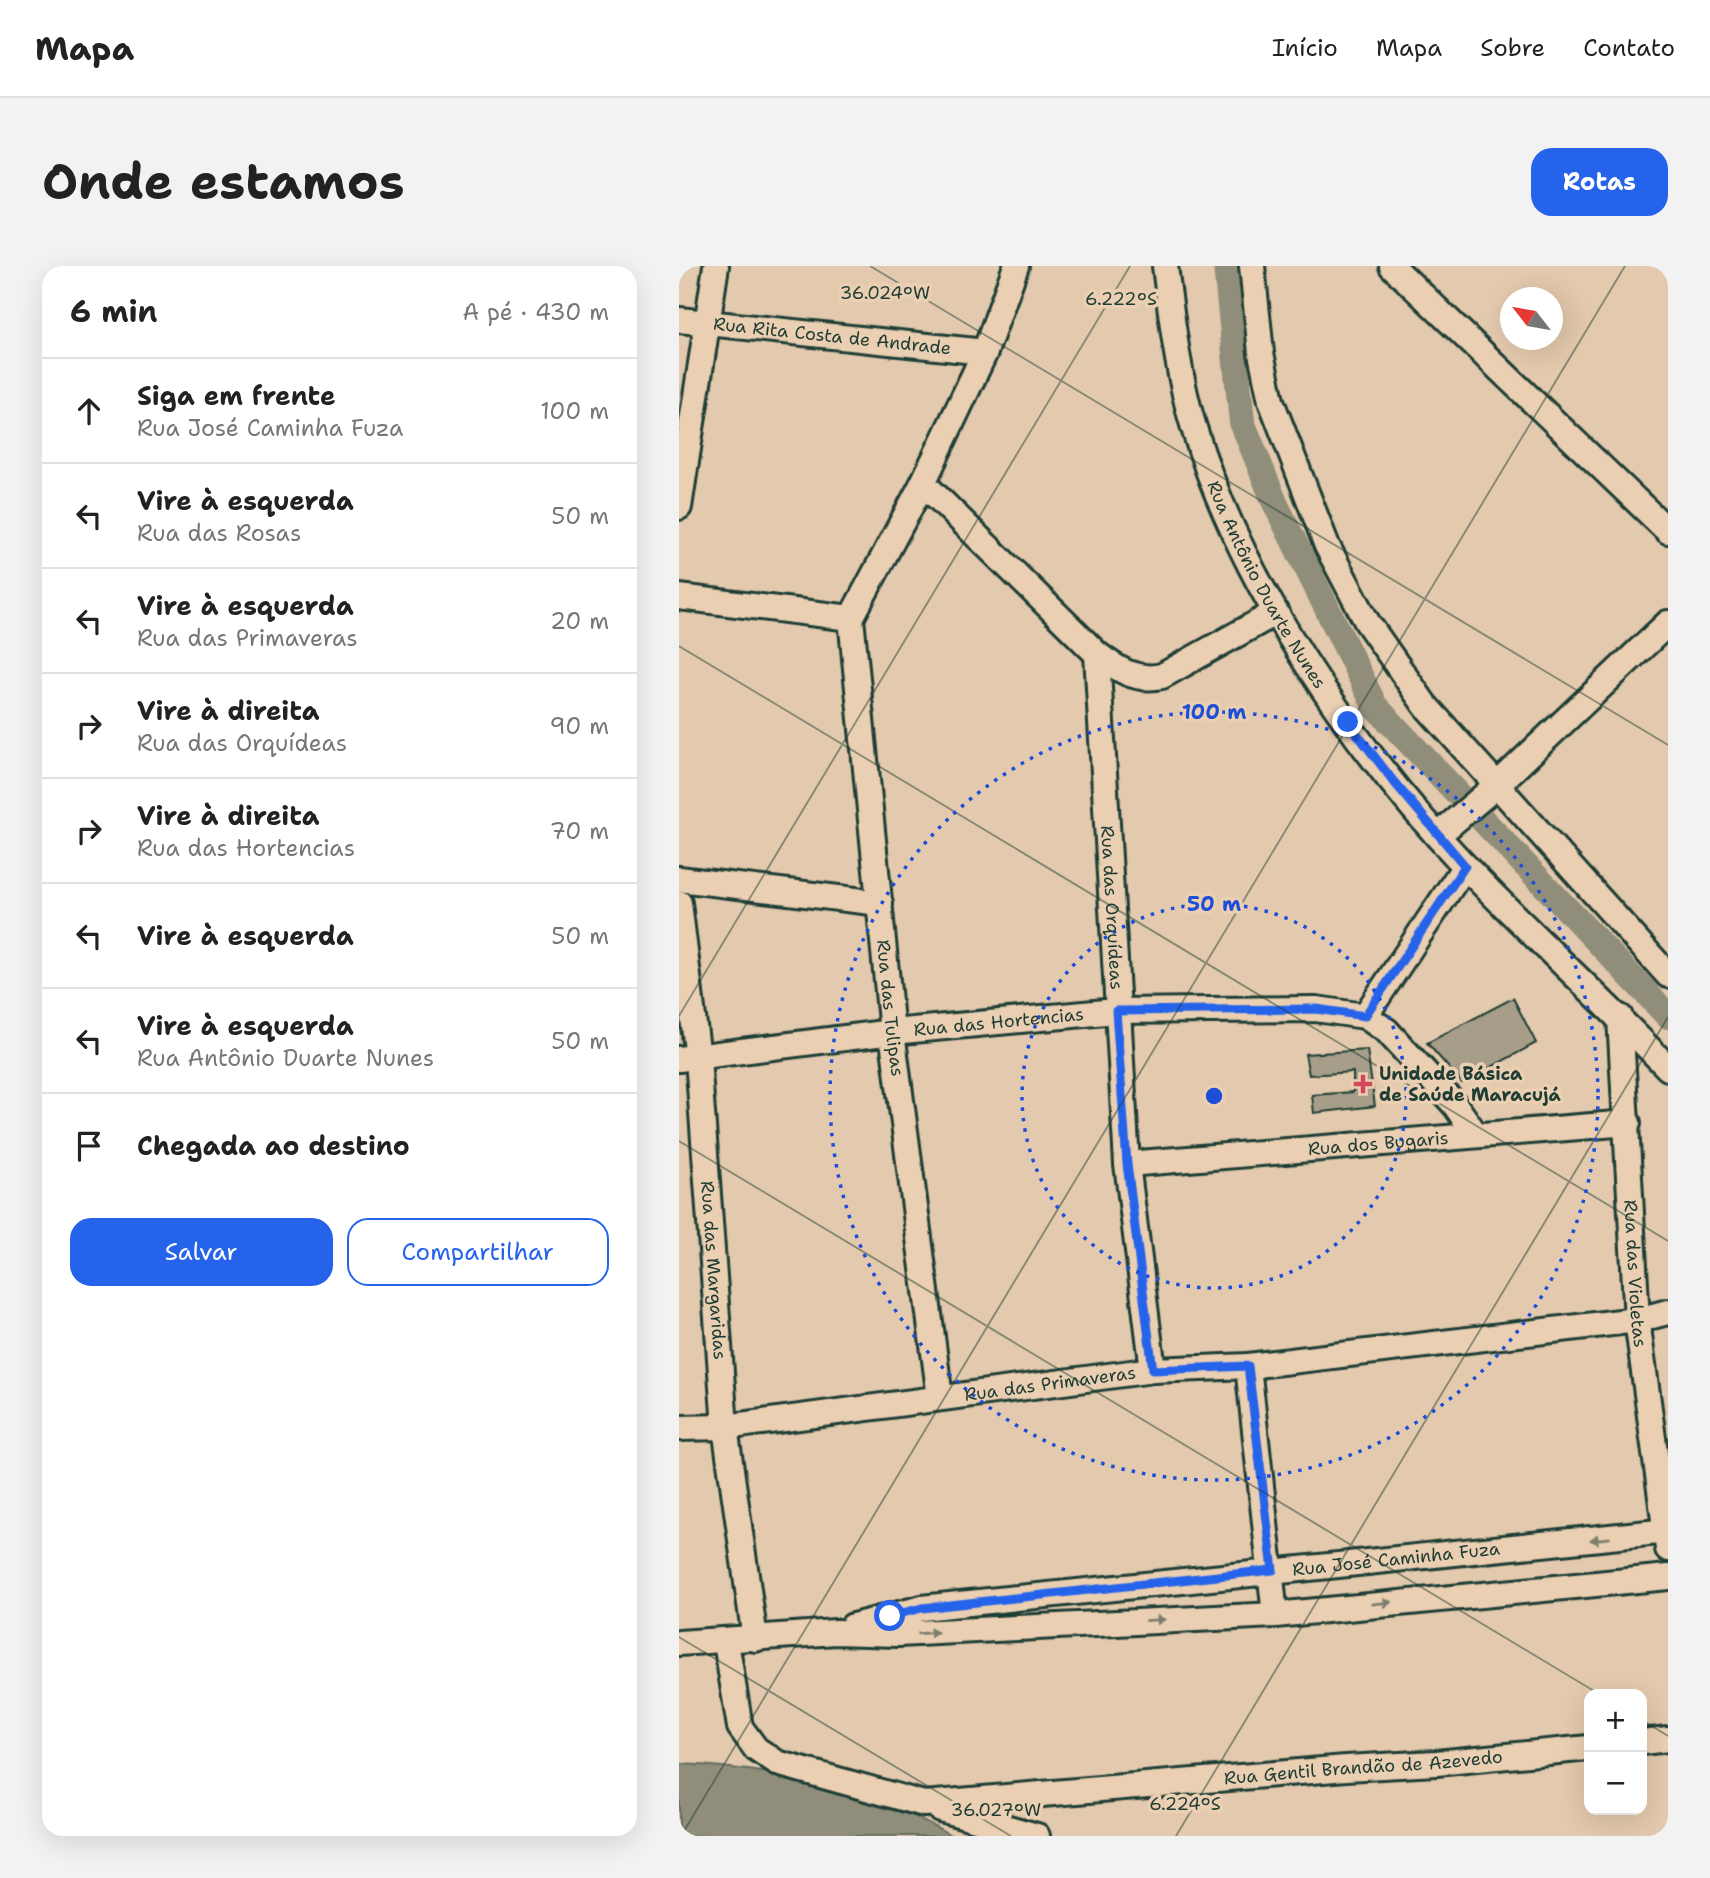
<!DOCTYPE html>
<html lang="pt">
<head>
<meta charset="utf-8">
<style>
	:root { --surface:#fff; --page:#f2f2f2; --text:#222; --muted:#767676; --line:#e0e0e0; --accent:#2563eb }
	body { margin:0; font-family:"Shantell Sans",sans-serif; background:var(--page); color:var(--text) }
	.controls { position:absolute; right:21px; bottom:21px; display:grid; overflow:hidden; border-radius:14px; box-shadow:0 7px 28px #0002 }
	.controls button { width:63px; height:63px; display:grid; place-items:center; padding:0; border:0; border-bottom:2px solid var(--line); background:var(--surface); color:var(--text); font:35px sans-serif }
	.compass { position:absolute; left:821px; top:21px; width:63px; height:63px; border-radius:50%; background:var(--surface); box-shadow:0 7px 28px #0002; rotate:301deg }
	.stop { position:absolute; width:21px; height:21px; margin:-16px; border:5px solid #2563eb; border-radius:50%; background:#fff }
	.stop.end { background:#2563eb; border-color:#fff; box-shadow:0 2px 7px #0008 }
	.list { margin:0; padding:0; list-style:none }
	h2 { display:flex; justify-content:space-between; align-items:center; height:91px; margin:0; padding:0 28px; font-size:30px }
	h2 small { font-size:23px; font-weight:400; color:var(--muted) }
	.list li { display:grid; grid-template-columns:46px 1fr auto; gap:21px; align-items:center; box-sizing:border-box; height:105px; padding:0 28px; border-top:2px solid var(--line) }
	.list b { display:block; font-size:26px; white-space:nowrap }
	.list p { margin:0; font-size:23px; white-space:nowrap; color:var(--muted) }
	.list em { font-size:23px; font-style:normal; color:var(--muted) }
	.actions { display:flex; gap:14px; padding:21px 28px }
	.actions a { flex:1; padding:16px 0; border:2px solid var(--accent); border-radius:21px; text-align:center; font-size:24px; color:var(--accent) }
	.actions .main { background:var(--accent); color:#fff }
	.icon { flex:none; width:38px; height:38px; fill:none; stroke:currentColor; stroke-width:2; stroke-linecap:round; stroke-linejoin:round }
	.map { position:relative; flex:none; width:989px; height:1570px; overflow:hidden; border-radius:21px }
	header { display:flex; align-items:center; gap:42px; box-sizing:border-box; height:98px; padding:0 35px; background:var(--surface); border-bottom:2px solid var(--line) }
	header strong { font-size:33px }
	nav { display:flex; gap:38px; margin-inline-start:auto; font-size:24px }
	.intro { display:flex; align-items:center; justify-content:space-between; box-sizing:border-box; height:168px; padding:0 42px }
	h1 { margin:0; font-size:49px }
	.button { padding:18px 32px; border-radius:21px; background:var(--accent); color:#fff; font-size:24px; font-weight:700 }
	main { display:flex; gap:42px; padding:0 42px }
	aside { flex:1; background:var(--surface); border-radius:21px; box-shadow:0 7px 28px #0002 }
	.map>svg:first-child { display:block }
	.water { fill:#908e7a; stroke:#636e5e; stroke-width:2 }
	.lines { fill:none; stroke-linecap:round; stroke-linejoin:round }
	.canal { stroke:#908e7a; stroke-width:26 }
	.building { fill:#a69e88; stroke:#1f3d34; stroke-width:2 }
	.street-casing { stroke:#1f3d34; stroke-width:30 }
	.street { stroke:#ebcfb2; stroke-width:24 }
	.oneway { fill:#7b7f6d }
	.route { stroke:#2563eb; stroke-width:9 }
	.ticks { fill:none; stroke:#1f3d34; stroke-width:2; stroke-opacity:0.45 }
	.ring { fill:none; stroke:#1d4ed8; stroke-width:3.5; stroke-dasharray:3.5 7 }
	.poi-dot { fill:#d1495b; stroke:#ebcfb2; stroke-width:2.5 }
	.labels { text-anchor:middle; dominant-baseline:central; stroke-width:7; stroke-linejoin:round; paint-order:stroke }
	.street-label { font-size:18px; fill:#1f3d34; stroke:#ebcfb2 }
	.poi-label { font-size:18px; font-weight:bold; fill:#1f3d34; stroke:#ebcfb2; text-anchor:start }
	.ticks-label { font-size:18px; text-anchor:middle; fill:#1f3d34; stroke:#ebcfb2; stroke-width:7; stroke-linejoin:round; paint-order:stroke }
	.centre { fill:#1d4ed8; stroke:#ebcfb2; stroke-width:3.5 }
	.ring-label { font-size:21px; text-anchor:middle; font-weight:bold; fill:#1d4ed8; stroke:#ebcfb2; stroke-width:7; stroke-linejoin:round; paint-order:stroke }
</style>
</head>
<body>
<header>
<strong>Mapa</strong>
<nav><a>Início</a><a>Mapa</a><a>Sobre</a><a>Contato</a></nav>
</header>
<div class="intro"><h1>Onde estamos</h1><a class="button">Rotas</a></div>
<main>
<aside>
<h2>6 min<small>A pé · 430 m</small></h2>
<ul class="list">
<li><svg class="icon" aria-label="ahead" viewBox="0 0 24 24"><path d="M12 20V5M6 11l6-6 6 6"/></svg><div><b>Siga em frente</b><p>Rua José Caminha Fuza</p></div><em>100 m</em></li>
<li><svg class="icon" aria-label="left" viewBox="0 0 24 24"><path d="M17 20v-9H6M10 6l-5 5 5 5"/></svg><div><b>Vire à esquerda</b><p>Rua das Rosas</p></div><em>50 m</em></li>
<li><svg class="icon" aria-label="left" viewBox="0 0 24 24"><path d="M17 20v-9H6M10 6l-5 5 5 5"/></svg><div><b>Vire à esquerda</b><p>Rua das Primaveras</p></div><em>20 m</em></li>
<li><svg class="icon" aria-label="right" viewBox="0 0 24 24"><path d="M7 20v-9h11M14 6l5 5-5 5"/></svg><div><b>Vire à direita</b><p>Rua das Orquídeas</p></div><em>90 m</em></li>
<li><svg class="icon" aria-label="right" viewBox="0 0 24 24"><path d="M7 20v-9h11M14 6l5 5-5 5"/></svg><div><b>Vire à direita</b><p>Rua das Hortencias</p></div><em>70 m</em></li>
<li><svg class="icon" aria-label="left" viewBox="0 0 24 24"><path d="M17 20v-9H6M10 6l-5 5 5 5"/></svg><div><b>Vire à esquerda</b></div><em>50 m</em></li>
<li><svg class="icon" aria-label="left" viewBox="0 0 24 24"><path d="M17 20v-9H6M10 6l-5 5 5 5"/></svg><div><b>Vire à esquerda</b><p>Rua Antônio Duarte Nunes</p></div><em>50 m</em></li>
<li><svg class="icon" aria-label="arrive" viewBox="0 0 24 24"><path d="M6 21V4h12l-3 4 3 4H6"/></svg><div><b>Chegada ao destino</b></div></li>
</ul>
<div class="actions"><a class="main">Salvar</a><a>Compartilhar</a></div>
</aside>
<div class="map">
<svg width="989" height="1570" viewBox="0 0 989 1570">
	<rect width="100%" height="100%" fill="#e3c9ad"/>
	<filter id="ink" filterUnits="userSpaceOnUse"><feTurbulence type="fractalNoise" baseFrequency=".0143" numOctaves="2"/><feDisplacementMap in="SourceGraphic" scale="14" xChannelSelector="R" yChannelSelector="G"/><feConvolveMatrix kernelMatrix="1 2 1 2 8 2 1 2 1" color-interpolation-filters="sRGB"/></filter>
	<g filter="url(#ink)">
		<path class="water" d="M0 1498C95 1502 191 1523 274 1570H0Z"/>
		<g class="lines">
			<path class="canal" d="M547 0 563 156 596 237 696 440 989 750"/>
		</g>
		<path class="building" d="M834 732 857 777 783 817 748 777Z
			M688 784 696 840 635 847 633 829 674 826V806L630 809 626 788Z"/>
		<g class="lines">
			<g class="street-casing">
				<g id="street">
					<path d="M337 0 306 86 244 217 418 388C438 403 457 416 483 410L596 347"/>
					<path id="s1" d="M486 0C493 54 499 110 515 162 562 318 674 482 786 600 852 669 923 733 989 802"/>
					<path d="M573 0 582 87 592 135 648 280 688 356 746 439 989 709"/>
					<path d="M713 0 989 265"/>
					<path id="s2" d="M0 54 306 86"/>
					<path d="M0 241 37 0"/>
					<path d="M0 331 172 352"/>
					<path id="s3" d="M172 352 213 766 261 1132"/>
					<path d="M172 352 244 217"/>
					<path id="s4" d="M418 388 448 898 474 1104"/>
					<path d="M759 569 818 519 989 357"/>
					<path d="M0 613 201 637"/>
					<path id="s5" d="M0 637 19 792 46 1161 76 1373"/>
					<path d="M686 750 786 600"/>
					<path id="s6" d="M941 751 958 1054 989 1283"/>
					<path id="s7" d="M0 793 213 766 437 745 637 743 686 750 708 765 776 839 797 869"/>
					<path id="s8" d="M448 898 949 857"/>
					<path d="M569 1100 596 1349"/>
					<path id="s9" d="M0 1162 46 1161 474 1104 569 1100 958 1054 989 1046"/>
					<path id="s10" d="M174 1360 243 1342 271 1339 989 1265"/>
					<path id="s11" d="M47 1376 61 1461 77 1483 98 1497 245 1538 667 1502 757 1497 910 1482"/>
					<path d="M0 1377 157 1366 219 1368 596 1349 989 1311"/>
					<path d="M963 1476 989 1473"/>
					<path d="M261 1543 358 1570"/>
				</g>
			</g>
			<use href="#street" class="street"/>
		</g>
		<defs><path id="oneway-solid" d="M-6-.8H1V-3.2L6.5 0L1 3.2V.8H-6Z" transform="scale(1.75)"/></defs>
		<g class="oneway">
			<use href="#oneway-solid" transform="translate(921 1273) rotate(174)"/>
			<use href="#oneway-solid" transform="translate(703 1337) rotate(-6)"/>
			<use href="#oneway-solid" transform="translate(476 1354) rotate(-3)"/>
			<use href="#oneway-solid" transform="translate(249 1367) rotate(-4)"/>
		</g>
	</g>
	<g class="lines" filter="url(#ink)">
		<path class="route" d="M211 1350 243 1342 594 1304 569 1100 474 1104 448 898 437 745 637 743 686 750 786 600 715 516 669 456"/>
	</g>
	<path class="ticks" d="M191 0 989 479M0 380 989 975M0 750 451 0M0 875 920 1428M0 1371 332 1570M963 1454 989 1470M2 1570 946 0M497 1570 989 751"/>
	<g class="ring">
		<circle cx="535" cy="830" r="192"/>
		<circle cx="535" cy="830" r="384"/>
	</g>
	<path class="poi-dot" d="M680.5 807.5h7v7h7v7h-7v7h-7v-7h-7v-7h7z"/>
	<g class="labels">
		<g class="street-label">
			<text stroke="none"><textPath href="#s2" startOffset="154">Rua Rita Costa de Andrade</textPath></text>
			<text stroke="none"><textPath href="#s1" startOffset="338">Rua Antônio Duarte Nunes</textPath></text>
			<text stroke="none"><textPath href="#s4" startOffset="254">Rua das Orquídeas</textPath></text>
			<text stroke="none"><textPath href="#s3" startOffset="392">Rua das Tulipas</textPath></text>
			<text stroke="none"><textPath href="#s7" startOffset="322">Rua das Hortencias</textPath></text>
			<text stroke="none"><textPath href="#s8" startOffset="252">Rua dos Bugaris</textPath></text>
			<text stroke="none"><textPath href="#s5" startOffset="369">Rua das Margaridas</textPath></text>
			<text stroke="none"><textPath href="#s6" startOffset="257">Rua das Violetas</textPath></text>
			<text stroke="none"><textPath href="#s9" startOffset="374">Rua das Primaveras</textPath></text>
			<text stroke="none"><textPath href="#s10" startOffset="548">Rua José Caminha Fuza</textPath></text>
			<text stroke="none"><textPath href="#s11" startOffset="732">Rua Gentil Brandão de Azevedo</textPath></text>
		</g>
		<g class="poi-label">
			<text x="700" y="808">Unidade Básica<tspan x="700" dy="21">de Saúde Maracujá</tspan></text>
		</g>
	</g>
	<g class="ticks-label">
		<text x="206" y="33">36.024°W</text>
		<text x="442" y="39">6.222°S</text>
		<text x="506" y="1544">6.224°S</text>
		<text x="317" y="1550">36.027°W</text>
	</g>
	<circle cx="535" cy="830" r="10" class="centre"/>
	<g class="ring-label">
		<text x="535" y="453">100 m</text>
		<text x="535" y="645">50 m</text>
	</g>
</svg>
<div class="controls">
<button>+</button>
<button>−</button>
</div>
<svg class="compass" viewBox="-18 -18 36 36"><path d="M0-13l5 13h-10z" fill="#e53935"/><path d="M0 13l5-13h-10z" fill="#767676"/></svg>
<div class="stop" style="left:211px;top:1350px"></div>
<div class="stop end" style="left:669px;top:456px"></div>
</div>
</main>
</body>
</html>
